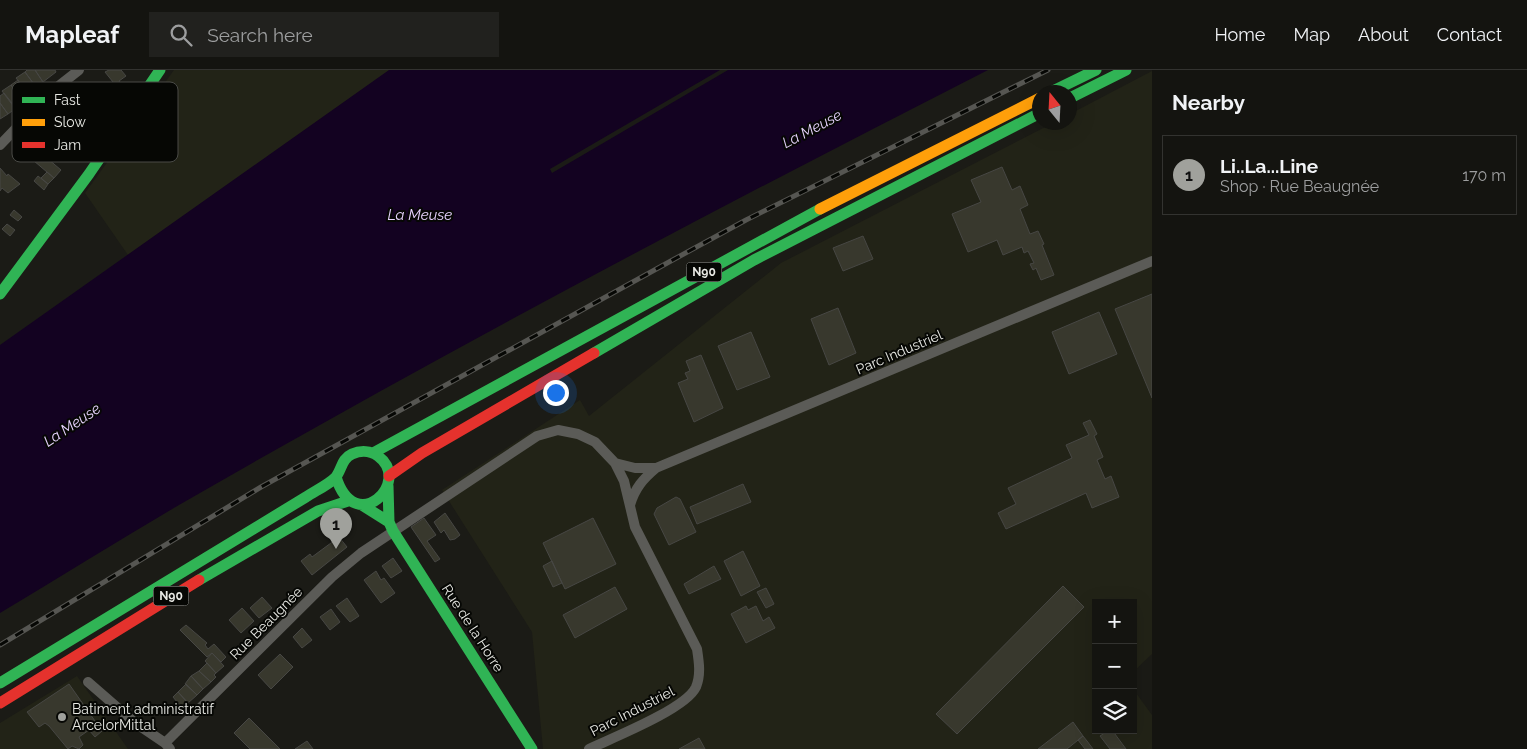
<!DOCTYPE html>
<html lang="en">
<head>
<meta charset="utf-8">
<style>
	:root { --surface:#141410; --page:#21211e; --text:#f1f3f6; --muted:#9d9e9f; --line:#333330; --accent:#a0a19c }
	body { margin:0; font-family:Raleway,sans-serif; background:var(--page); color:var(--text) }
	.controls { position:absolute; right:15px; bottom:15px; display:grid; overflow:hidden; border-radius:0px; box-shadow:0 5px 20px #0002 }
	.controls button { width:45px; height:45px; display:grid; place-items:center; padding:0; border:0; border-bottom:1px solid var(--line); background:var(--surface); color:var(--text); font:25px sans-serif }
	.compass { position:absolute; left:1032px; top:15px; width:45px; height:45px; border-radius:50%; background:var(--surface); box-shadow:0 5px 20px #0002; rotate:342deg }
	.you { position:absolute; left:555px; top:322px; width:18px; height:18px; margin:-12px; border:4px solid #fff; border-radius:50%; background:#1a73e8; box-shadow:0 0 0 8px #1a73e833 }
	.badge { display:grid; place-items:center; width:32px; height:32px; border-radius:50%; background:var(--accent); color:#111; font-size:16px; font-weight:700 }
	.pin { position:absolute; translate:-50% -41px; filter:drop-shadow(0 1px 2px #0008) }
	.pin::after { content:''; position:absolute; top:26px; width:18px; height:15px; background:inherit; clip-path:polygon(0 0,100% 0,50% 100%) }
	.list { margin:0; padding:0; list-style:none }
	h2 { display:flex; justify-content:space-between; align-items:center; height:65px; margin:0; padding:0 20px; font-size:21px }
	h2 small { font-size:16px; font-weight:400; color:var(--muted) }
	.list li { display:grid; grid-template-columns:32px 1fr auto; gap:15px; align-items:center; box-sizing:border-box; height:80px; margin:0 10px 10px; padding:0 10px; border:1px solid var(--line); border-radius:0px }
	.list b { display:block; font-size:19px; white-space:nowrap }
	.list p { margin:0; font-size:16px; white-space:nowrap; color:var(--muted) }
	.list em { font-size:16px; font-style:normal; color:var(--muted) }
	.icon { flex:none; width:28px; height:28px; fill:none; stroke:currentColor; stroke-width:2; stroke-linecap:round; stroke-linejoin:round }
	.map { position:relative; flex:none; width:1152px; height:679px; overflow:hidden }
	header { display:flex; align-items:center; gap:30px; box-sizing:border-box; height:70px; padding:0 25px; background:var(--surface); border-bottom:1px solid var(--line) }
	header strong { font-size:24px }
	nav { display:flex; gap:28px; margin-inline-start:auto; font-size:18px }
	.search { width:350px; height:45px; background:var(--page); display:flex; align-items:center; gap:12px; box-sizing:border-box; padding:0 18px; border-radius:0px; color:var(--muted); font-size:19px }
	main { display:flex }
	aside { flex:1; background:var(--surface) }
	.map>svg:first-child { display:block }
	.built { fill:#222317 }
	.water { fill:#130221 }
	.building { fill:#38382d; stroke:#474744 }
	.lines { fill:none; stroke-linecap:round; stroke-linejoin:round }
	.street { stroke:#5b5b57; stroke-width:10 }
	.fast { stroke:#30b455; stroke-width:11 }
	.slow { stroke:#ff9f0a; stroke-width:11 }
	.jam { stroke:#e5322d; stroke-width:11 }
	.rail-casing { stroke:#565652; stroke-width:5 }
	.rail { stroke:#060704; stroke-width:3; stroke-dasharray:9; stroke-linecap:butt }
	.poi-dot { fill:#a0a19c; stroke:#060704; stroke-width:2 }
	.labels { text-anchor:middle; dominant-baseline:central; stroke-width:4; stroke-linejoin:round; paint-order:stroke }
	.shield { fill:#060704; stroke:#a4a5a1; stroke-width:1 }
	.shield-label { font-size:12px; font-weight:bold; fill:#e8e9e4 }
	.street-label { font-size:14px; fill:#e8e9e4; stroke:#060704 }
	.poi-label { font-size:14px; fill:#e8e9e4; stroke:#060704; text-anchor:start }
	.water-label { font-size:15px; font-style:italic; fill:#e7d3fe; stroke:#060704 }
	.key { fill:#060704; stroke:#4a4b47; stroke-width:1 }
	.key-label { font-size:14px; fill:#e8e9e4 }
</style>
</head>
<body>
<header>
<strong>Mapleaf</strong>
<div class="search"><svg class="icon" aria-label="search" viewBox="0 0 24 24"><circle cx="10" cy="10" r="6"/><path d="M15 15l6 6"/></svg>Search here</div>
<nav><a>Home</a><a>Map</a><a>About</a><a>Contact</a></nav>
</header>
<main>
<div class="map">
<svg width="1152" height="679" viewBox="0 0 1152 679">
	<rect width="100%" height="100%" fill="#1b1b16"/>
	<path class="built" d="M174 0H390L128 185 85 123Z
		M1152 1V584L1133 602V533H1096V660H1133V619L1152 645V679H543L532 562 442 420 580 330 589 346 781 193 1053 53 1070 52V44Z
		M77 606 128 679H0V653Z"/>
	<path class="water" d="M389 0H720L550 99 552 103 728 0H988C715 139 444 282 179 435 119 470 60 507 0 543V275Z"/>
	<path class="building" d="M27 0H35L43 12 36 17 25 2Z
		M35 0H55L56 2 43 12Z
		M109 0H121L126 6 119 11 121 14 117 17 105 2Z
		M25 2 36 17 28 23 16 8Z
		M18 10 30 26 22 31 11 15Z
		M11 15 22 31 14 37 2 21Z
		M4 23 16 38 8 44 0 33V26Z
		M0 33 8 44 0 49Z
		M34 77 61 100 54 108 27 85Z
		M1002 97 1012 120 1020 116 1028 135 1020 139 1030 164 1038 161 1044 174 1042 175 1054 205 1041 210 1036 198 1033 200 1030 194 1034 193 1028 181 1024 183 1022 177 1003 185 997 170 968 182 952 144 981 132 971 110Z
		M0 98 7 106 8 104 20 114 8 123 2 118 0 121Z
		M47 102 54 108 48 114 41 108Z
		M38 106 48 114 44 120 34 111Z
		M14 140 22 147 18 151 10 145Z
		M7 154 15 160 10 166 2 159Z
		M863 166 873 189 843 201 833 178Z
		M1152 224V328L1115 239Z
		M838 238 856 283 829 295 811 249Z
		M1099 242 1117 284 1069 304 1052 262Z
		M751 262 770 307 737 320 718 276Z
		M701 285 723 338 694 352 678 313 688 309 685 303 690 301 686 291Z
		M1090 350 1097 364 1094 366 1103 387 1097 390 1105 409 1111 406 1119 427 1092 438 1086 423 1006 459 998 443 1016 434 1008 418 1072 388 1066 375 1089 365 1083 353Z
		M743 414 751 432 697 454 690 437Z
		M676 427 680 429 696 462 669 475 654 444 657 438Z
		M445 443 460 465 455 469 450 470 444 460 441 463 434 452Z
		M424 448 436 465 427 471 440 489 435 492 411 457Z
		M593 448 616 494 565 519 543 473Z
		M339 467 347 477 312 505 301 491 310 484 312 487Z
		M743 481 760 516 741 526 724 491Z
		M393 488 402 501 391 508 382 496Z
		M552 491 562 513 553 517 543 496Z
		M714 496 721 509 689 524 684 514Z
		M376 501 381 510 384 508 395 523 381 533 364 510Z
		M1063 516 1084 537 957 664 936 644Z
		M615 517 627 539 575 568 563 545Z
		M766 518 774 534 766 538 757 522Z
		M262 527 272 538 259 548 250 538Z
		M347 528 359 546 350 552 336 536Z
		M746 536 748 540 756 536 763 551 769 547 775 558 746 573 731 544Z
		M242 538 254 551 241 563 229 550Z
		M331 539 340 552 330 560 320 547Z
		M186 555 207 573 205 575 208 579 214 574 226 587 221 592 212 583 207 587 180 560Z
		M302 558 312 570 302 578 293 567Z
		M212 583 224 596 216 603 205 591Z
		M280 584 293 597 271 619 258 605Z
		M207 593 216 603 214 605 216 607 211 612 199 601Z
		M199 601 211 612 203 619 191 606Z
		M191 606 203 619 197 625 185 614Z
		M69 614 102 661 95 667 89 660 79 667 83 675 79 679 72 676 68 679 49 656 45 653 39 657 27 642Z
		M186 614 197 625 188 633 178 622Z
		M178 622 188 633 182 638 173 627Z
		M249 648 280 679H250L234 663Z
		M1073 652 1083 666 1067 679H1038Z
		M1109 660H1112L1126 679H1110L1100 666Z
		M1083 666 1087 671 1093 679H1085L1078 670Z
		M699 668 705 679H679Z
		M307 671 313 679H295Z"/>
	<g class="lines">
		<path class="street" d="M0 75 51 22 79 0
			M615 393 635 398H656
			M630 435C635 418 643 409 656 398L1152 191
			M88 612 134 652 165 673 170 679
			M165 673 332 507 361 483 537 366 558 360 578 364 595 372 615 393 624 411 635 457 697 579C699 592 701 605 696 617 686 639 612 668 589 679"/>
		<path class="fast" d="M1051 22 1096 0
			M1070 28 1126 0
			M0 224 89 104 160 0
			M594 283 754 190 1040 43
			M373 383 820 139
			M388 416 389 452 393 461 532 679
			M362 435 389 452
			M199 510 318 441 348 431
			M0 613 306 427C315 421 328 415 335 408 342 400 341 389 352 384 361 380 371 381 378 386 413 412 355 468 336 407"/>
		<path class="slow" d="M820 139 1040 28"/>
		<path class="jam" d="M389 406 422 383 594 283
			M0 633 199 510"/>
		<g class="rail-casing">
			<path id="rail" d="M0 575 261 417 669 192 746 150 1048 0"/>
		</g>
		<use href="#rail" class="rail"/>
	</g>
	<circle class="poi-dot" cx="62" cy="647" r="5"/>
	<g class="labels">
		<g class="shield">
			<rect x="686.5" y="192.5" width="35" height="19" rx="4"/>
			<rect x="153.5" y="516.5" width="35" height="19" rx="4"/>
		</g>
		<g class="shield-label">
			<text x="704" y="202">N90</text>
			<text x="171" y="526">N90</text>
		</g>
		<g class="street-label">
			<text transform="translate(899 282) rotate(-23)">Parc Industriel</text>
			<text transform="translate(266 553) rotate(-45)">Rue Beaugnée</text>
			<text transform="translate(473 558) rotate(57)">Rue de la Horre</text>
			<text transform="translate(632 641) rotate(-27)">Parc Industriel</text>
		</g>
		<g class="poi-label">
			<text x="72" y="639">Batiment administratif<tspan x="72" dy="16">ArcelorMittal</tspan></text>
		</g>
		<g class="water-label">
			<text transform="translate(812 59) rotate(-28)">La Meuse</text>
			<text x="420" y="145">La Meuse</text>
			<text transform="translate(72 355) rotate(-34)">La Meuse</text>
		</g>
	</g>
	<rect x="12" y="12" width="166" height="80" rx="8" class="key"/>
	<rect x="22" y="27" width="23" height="6" fill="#30b455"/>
	<rect x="22" y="49" width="23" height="7" fill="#ff9f0a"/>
	<rect x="22" y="72" width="23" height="6" fill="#e5322d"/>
	<g class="key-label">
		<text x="54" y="35">Fast</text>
		<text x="54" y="57">Slow</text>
		<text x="54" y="80">Jam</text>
	</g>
</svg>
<div class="controls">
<button>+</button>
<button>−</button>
<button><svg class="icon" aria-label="layers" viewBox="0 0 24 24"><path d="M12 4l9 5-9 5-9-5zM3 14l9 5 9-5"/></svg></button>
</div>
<svg class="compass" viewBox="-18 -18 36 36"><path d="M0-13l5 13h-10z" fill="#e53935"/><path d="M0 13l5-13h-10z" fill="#9d9e9f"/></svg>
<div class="you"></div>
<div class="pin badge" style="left:336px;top:479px">1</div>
</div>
<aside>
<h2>Nearby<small></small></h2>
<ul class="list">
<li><span class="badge">1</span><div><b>Li..La...Line</b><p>Shop · Rue Beaugnée</p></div><em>170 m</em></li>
</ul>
</aside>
</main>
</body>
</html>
